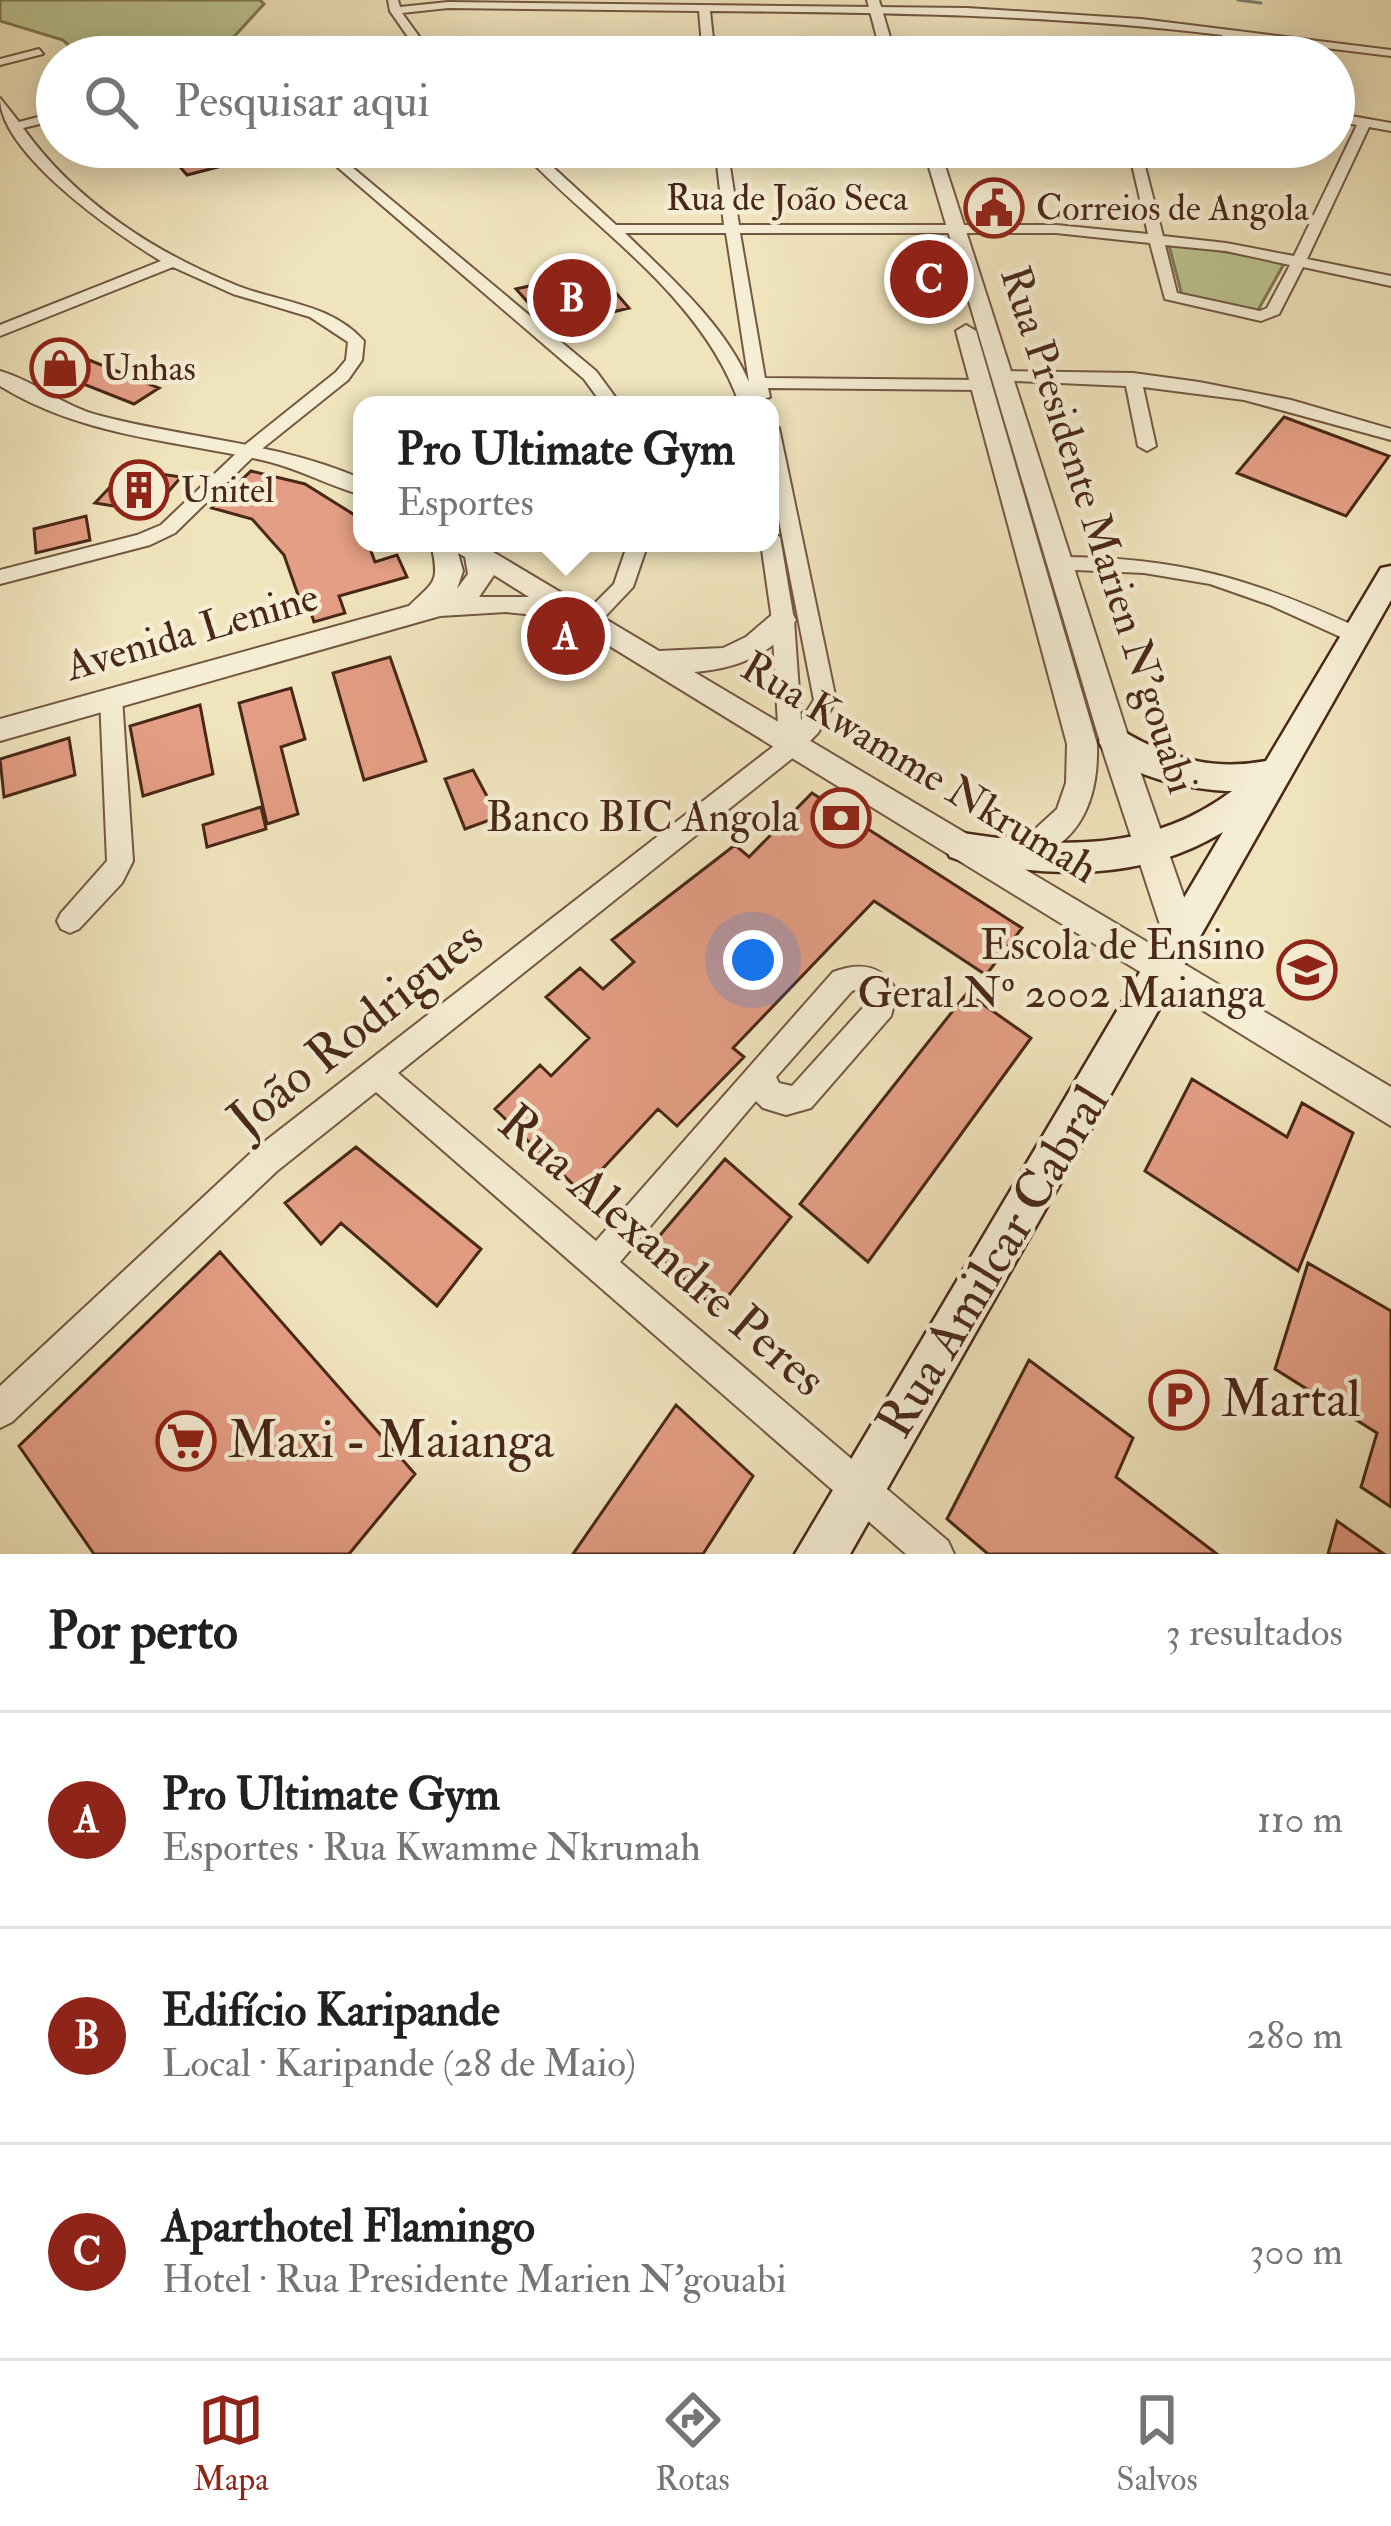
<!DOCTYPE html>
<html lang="pt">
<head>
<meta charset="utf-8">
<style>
	:root { --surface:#fff; --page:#f6f6f6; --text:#202124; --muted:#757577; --line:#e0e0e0; --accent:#8f2418 }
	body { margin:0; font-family:"IM FELL Double Pica",serif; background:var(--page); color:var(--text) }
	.you { position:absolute; left:753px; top:960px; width:42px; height:42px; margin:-30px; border:9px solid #fff; border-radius:50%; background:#1a73e8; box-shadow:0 0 0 18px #1a73e833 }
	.badge { display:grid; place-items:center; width:78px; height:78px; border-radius:50%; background:var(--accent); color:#fff; font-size:39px; font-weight:700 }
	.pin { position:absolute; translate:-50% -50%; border:6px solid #fff; box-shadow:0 3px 12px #0006 }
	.popup { position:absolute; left:353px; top:396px; width:426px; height:156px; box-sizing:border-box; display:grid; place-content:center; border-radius:24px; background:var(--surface); filter:drop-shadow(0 3px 9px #0005); font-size:39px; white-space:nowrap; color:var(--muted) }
	.popup b { font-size:45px; color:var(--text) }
	.popup::after { content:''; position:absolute; left:50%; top:100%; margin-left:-24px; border:24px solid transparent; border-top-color:var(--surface) }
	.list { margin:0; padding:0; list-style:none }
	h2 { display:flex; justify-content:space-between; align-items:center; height:156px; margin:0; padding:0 48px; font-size:51px }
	h2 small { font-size:39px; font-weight:400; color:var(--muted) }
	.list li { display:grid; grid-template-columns:78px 1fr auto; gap:36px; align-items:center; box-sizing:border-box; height:216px; padding:0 48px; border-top:3px solid var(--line) }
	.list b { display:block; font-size:45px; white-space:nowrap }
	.list p { margin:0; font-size:39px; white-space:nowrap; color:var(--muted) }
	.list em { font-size:39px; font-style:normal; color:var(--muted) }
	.icon { flex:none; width:66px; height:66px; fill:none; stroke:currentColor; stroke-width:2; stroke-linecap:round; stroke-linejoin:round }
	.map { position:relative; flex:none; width:1391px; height:1554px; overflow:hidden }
	.search { position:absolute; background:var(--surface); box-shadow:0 6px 30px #0003; left:36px; right:36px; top:36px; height:132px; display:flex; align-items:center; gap:30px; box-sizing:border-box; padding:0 42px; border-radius:66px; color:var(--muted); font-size:45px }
	.sheet { height:804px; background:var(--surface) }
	nav { display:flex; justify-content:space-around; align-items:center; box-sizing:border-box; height:168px; border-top:3px solid var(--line); background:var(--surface); font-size:33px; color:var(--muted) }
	nav a { display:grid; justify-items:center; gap:6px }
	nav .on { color:var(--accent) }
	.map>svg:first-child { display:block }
	.green { fill:#bbc48f; stroke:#827654; stroke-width:3 }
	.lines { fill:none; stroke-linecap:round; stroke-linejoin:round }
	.stream { stroke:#7b8179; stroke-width:3 }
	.building { fill:#e49e85; stroke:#492818; stroke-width:3 }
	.minor-casing { stroke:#735741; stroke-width:4 }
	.tertiary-casing { stroke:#735741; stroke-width:4 }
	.secondary-casing { stroke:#492818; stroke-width:5 }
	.minor { fill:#f5edd4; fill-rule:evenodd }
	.tertiary { fill:#f5edd4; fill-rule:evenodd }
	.secondary { fill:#f5edd4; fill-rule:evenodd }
	.labels { text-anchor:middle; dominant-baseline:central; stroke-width:9; stroke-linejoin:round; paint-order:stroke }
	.far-street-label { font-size:36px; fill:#492818; stroke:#f5edd4 }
	.far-poi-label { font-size:36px; fill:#492818; stroke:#f5edd4; text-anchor:start }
	.street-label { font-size:42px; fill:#492818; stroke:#f5edd4 }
	.poi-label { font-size:42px; fill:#492818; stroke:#f5edd4; text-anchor:end }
	.near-street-label { font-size:51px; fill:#492818; stroke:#f5edd4 }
	.near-poi-label { font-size:51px; fill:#492818; stroke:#f5edd4; text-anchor:start }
</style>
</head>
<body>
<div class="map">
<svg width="1391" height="1554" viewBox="0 0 1391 1554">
	<rect width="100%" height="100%" fill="#f0e4bd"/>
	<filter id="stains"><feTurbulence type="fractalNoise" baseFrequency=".00167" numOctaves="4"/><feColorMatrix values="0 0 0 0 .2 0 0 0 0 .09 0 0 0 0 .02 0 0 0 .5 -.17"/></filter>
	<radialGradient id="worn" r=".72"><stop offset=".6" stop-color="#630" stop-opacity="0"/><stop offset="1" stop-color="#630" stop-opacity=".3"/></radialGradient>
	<path class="green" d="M0 0H260L264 4 230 41 226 57H81L63 40 0 21Z
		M1168 242 1285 262 1257 312 1183 299Z"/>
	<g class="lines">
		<path class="stream" d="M1238 0 1261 3"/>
	</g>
	<path class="building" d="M163 147H264L265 155 187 175Z
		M597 271 629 308 550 327 516 289Z
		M84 358 159 388 134 404 58 374Z
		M1284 417 1389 456 1346 516 1237 473Z
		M127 469 181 477 151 512 95 503Z
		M251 471 305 484 353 514 362 521V543H368L375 562 397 555 407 577 339 596 345 613 314 622 309 607 303 609 284 555 252 519 212 508Z
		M86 516 90 540 36 553 34 529Z
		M390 657 426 761 364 780 333 673Z
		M291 688 305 739 281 747 298 814 267 824 239 703Z
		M200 705 213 774 143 796 130 726Z
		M69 738 75 775 4 797 0 759Z
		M473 770 498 817 465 829 445 779Z
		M812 793 1022 928 986 975 874 901 733 1048 744 1057 677 1126 658 1109 581 1192 495 1109 540 1065 551 1076 589 1038 546 997 580 968 603 989 634 962 612 940 735 845 749 857Z
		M261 807 266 829 207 847 203 825Z
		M967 993 1031 1038 868 1262 800 1204Z
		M1192 1079 1287 1137 1302 1103 1353 1133 1298 1271 1145 1171Z
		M356 1147 481 1249 437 1306 341 1223 321 1244 285 1203Z
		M725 1159 791 1217 717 1310 650 1247Z
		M220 1252 415 1474 349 1554H94L19 1446Z
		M1308 1263 1391 1311V1507L1361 1487 1377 1433 1275 1369Z
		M1029 1360 1133 1438 1116 1477 1217 1554H988L947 1519Z
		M676 1405 753 1476 703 1554H573Z
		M1337 1521 1384 1554H1328Z"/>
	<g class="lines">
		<g class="minor-casing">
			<path id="minor" d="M388 0H398L400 7 448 2 967 8 1141 19 1391 50V56L1234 37 1239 57H1227L1222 35C1052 14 881 13 710 11L715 57H703L699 11 448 8 402 13 434 57H422L390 11Z
				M39 49 43 54 0 65V59Z
				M0 98 19 122 57 112V120L23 128C76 202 155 253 238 286 282 303 331 304 364 341L362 360 348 380 258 452 175 533 150 545 0 584V570L137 535 161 525 246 444 336 372 346 360 348 342 310 317 233 294 173 267 0 336V325L161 261C114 233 0 153 0 98Z
				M1334 113 1391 123V131L1369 127 1307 259 1391 276V286L1303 267 1279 314 1261 321 1165 299 1150 243 1056 233H740L765 378 982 380 991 385 982 390 768 388 770 397 756 401 758 405H740C701 294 593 229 517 147H531L616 225H724L715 147H727L739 225H1056L1148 234 1128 147H1140L1163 236 1226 243 1294 256 1357 125 1334 121ZM625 233H726L749 382C724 324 670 277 625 233ZM1165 245 1226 251 1290 265 1267 308 1260 311 1177 293Z
				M314 147H328L596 371 621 405H603L584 379Z
				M1002 371 1133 373 1199 382 1291 400 1391 429V440L1244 400 1143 387 1156 446 1147 451 1138 446 1126 386 996 380 994 376Z
				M770 423 779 428 836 700 818 733 794 757 398 1073 596 1241 833 972C860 962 883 964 897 992L891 1016 811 1108 786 1115 763 1108 756 1101 620 1262 948 1541 954 1554H906L376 1092 277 1171 12 1422 0 1428V1386L255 1149 779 742 772 620 761 543H770V531L780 537 794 620 801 720 814 700 770 474ZM858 989 869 996 868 1002 792 1086 779 1083 776 1077 852 991Z
				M628 543H648L633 587 598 624H584L580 619 584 614 614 584Z
				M1060 557C1179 557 1253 579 1361 629L1364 634 1353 642 1345 639 1270 605 1210 584 1144 573 1053 569 1050 564Z
				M111 690 122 698 133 861 122 883 79 929 70 933 61 929 57 921 61 913 107 861 100 698Z"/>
		</g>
		<g class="tertiary-casing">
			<path id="tertiary" d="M867 0H879L896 57H882Z
				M923 147H939L1130 742 1199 940 1194 950 1182 955 1170 950 1165 940 1100 742Z
				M966 325 976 331 1097 744C1099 804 1076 855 1011 861L1391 1087V1126L564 618 506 612 440 616 0 741V719L409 606C435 580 440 584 431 543H478L659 651 723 648 746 637 774 613H792L796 620C773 655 735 669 694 672L989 847 993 839 1033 831 1057 809 1066 783 1067 744 956 331ZM458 553 465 557 468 574 457 589 463 571ZM494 575 529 597H479Z
				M0 371C35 381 64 407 101 416 189 439 278 442 362 479V495C329 486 300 469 266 461 174 440 83 437 0 386Z"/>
		</g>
		<g class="secondary-casing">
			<path id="secondary" d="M1391 566V600L850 1554H795L1223 832C1140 882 1054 877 962 861L950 857 945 847 950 837 962 833C1060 848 1149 853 1232 791 1196 791 1117 776 1099 742L1104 733 1115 730 1126 733C1171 759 1214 771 1266 761L1381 568Z"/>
		</g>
		<use href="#minor" class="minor"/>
		<use href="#tertiary" class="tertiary"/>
		<use href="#secondary" class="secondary"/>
	</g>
	<defs>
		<g id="civic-ring" transform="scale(3)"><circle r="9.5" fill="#f5edd4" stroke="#8f2418" stroke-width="1.5"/><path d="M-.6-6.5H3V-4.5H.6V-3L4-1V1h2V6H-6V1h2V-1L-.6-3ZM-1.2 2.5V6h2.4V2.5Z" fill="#8f2418"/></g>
		<g id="shop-ring" transform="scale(3)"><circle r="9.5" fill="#f5edd4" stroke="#8f2418" stroke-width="1.5"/><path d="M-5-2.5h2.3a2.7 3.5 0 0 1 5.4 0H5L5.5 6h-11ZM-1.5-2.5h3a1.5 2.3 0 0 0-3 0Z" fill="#8f2418"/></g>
		<g id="building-ring" transform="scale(3)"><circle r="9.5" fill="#f5edd4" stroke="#8f2418" stroke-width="1.5"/><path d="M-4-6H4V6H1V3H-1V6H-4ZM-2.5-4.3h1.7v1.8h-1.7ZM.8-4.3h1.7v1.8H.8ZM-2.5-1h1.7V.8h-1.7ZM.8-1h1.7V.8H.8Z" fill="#8f2418"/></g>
		<g id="bank-ring" transform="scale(3)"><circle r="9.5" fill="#f5edd4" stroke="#8f2418" stroke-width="1.5"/><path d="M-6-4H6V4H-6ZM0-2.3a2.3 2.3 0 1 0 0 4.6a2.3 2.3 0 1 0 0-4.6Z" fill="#8f2418"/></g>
		<g id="school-ring" transform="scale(3)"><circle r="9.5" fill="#f5edd4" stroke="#8f2418" stroke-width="1.5"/><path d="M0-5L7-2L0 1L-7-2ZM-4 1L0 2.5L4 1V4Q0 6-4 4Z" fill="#8f2418"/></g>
		<g id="parking-ring" transform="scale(3)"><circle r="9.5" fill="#f5edd4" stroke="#8f2418" stroke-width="1.5"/><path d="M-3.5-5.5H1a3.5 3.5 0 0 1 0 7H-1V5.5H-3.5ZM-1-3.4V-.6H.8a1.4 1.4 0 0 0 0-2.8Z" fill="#8f2418"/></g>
		<g id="supermarket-ring" transform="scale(3)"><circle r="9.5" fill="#f5edd4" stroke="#8f2418" stroke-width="1.5"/><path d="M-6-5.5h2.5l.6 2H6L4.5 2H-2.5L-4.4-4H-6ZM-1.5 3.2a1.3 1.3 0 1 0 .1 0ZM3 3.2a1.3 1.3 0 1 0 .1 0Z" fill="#8f2418"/></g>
	</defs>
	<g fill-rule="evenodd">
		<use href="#civic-ring" x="994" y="208"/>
		<use href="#shop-ring" x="60" y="368"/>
		<use href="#building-ring" x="139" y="490"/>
		<use href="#bank-ring" x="841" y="818"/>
		<use href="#school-ring" x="1307" y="970"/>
		<use href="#parking-ring" x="1179" y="1400"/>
		<use href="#supermarket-ring" x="186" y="1441"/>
	</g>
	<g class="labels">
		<g class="far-street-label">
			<text x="787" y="198">Rua de João Seca</text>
		</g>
		<g class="far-poi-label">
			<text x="1036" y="208">Correios de Angola</text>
			<text x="102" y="368">Unhas</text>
			<text x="181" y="490">Unitel</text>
		</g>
		<g class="street-label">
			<text transform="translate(1098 530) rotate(72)">Rua Presidente Marien N'gouabi</text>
			<text transform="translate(192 632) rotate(-16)">Avenida Lenine</text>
			<text transform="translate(919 768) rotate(31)">Rua Kwamme Nkrumah</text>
		</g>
		<g class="poi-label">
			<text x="799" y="818">Banco BIC Angola</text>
			<text x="1265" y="946">Escola de Ensino<tspan x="1265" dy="48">Geral Nº 2002 Maianga</tspan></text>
		</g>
		<g class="near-street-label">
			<text transform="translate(356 1029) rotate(-39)">João Rodrigues</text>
			<text transform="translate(662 1251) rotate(41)">Rua Alexandre Peres</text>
			<text transform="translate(993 1262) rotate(-59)">Rua Amilcar Cabral</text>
		</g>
		<g class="near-poi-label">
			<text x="1221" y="1400">Martal</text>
			<text x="228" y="1441">Maxi - Maianga</text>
		</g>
	</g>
	<rect width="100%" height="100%" filter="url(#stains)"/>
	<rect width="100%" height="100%" fill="url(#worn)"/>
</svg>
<div class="you"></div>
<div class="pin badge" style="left:566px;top:636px">A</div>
<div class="popup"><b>Pro Ultimate Gym</b>Esportes</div>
<div class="pin badge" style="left:572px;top:298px">B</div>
<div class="pin badge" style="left:929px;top:279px">C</div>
<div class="search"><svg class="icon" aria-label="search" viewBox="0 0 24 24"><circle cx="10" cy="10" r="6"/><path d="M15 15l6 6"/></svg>Pesquisar aqui</div>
</div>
<section class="sheet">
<h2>Por perto<small>3 resultados</small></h2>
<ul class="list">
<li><span class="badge">A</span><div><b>Pro Ultimate Gym</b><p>Esportes · Rua Kwamme Nkrumah</p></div><em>110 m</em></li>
<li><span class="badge">B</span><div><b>Edifício Karipande</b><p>Local · Karipande (28 de Maio)</p></div><em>280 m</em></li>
<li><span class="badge">C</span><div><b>Aparthotel Flamingo</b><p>Hotel · Rua Presidente Marien N'gouabi</p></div><em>300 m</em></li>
</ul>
</section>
<nav>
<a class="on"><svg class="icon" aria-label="map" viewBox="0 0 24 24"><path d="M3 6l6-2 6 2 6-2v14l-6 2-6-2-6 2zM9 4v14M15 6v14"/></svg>Mapa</a>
<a><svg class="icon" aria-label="directions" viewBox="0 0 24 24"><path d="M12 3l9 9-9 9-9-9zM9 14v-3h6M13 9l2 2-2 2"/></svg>Rotas</a>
<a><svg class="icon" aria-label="saved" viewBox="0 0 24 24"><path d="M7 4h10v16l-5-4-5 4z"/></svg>Salvos</a>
</nav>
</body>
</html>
